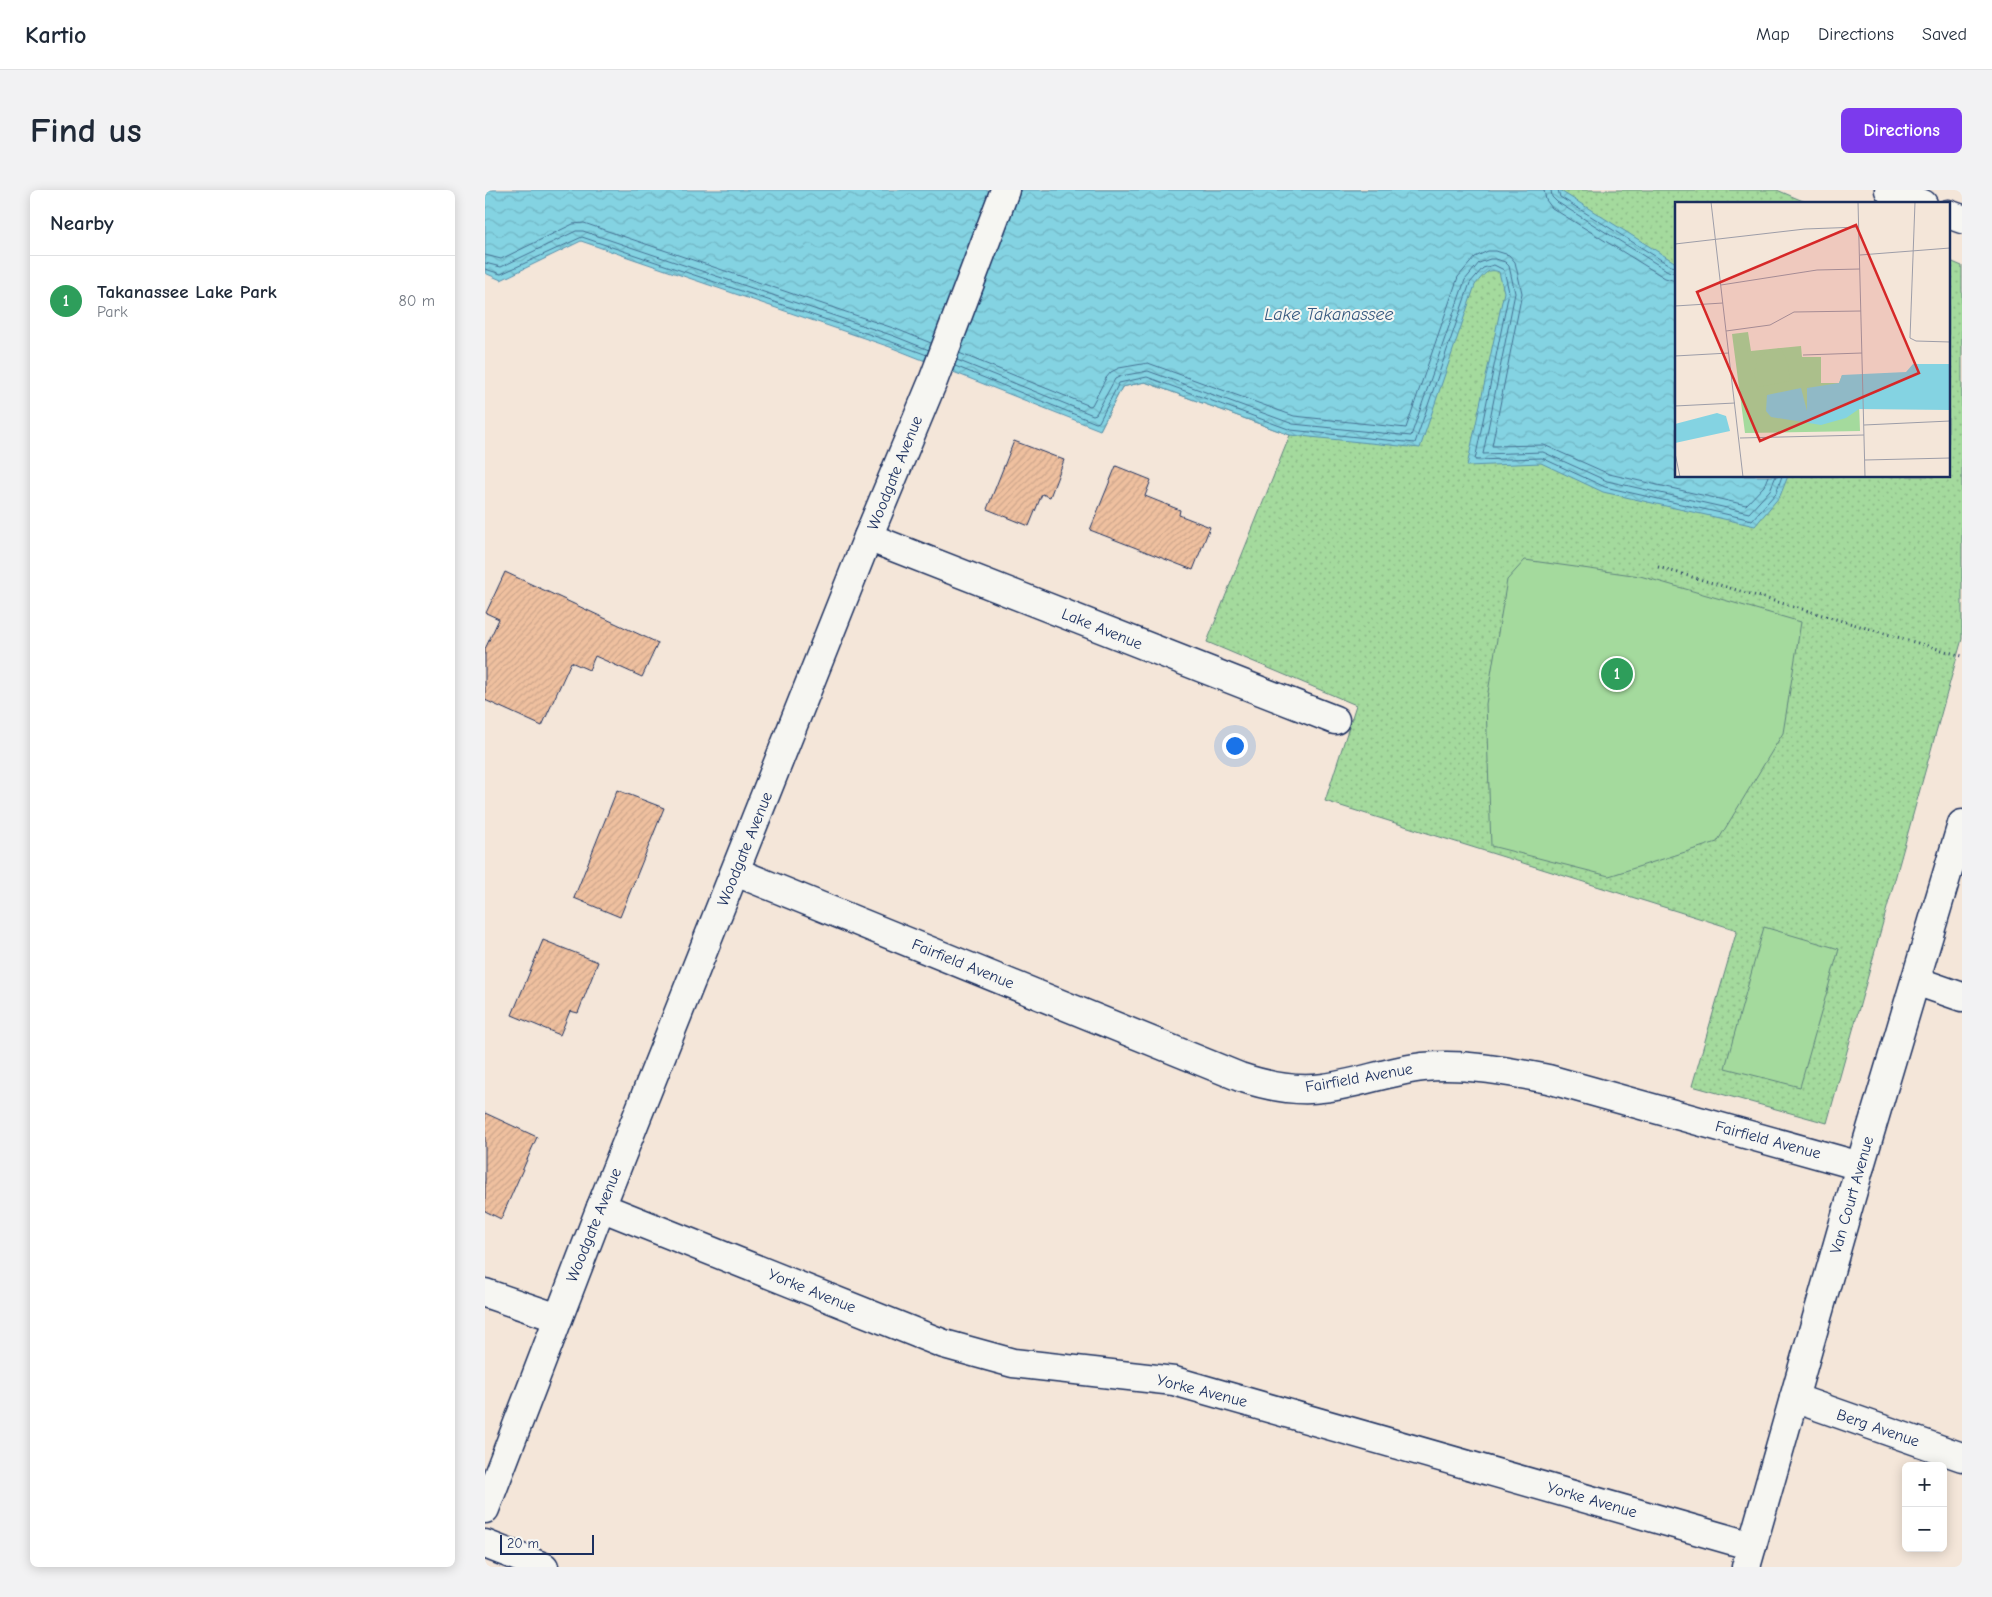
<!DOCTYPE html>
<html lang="en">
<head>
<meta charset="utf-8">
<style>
	:root { --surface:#fff; --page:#f2f2f3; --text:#1f2937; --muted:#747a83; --line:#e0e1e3; --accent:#7c3aed }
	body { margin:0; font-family:"Comic Neue",sans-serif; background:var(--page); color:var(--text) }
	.controls { position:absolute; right:15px; bottom:15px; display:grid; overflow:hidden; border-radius:8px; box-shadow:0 2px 12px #0003 }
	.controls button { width:45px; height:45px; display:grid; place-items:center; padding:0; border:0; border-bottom:1px solid var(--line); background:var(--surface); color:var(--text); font:25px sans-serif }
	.scale { position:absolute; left:15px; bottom:12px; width:94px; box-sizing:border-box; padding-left:5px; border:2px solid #1b2f5e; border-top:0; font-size:14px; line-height:18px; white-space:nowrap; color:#1b2f5e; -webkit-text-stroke:4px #f6f6f2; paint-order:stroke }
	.you { position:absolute; left:749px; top:555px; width:18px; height:18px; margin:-12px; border:4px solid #fff; border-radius:50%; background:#1a73e8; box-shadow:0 0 0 8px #1a73e833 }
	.badge { display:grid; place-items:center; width:32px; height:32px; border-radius:50%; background:var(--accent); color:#fff; font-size:16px; font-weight:700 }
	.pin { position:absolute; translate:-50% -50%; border:2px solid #fff; box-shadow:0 1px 5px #0006 }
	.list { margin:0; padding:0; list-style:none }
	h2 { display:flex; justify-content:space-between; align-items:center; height:65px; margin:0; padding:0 20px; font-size:21px }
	h2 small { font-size:16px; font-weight:400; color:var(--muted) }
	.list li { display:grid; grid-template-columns:32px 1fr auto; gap:15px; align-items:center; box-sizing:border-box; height:90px; padding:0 20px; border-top:1px solid var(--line) }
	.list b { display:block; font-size:19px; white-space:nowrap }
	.list p { margin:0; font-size:16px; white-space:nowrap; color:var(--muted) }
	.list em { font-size:16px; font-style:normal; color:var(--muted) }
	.map { position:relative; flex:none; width:1477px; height:1377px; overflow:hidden; border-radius:8px }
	header { display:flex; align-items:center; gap:30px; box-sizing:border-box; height:70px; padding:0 25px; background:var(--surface); border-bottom:1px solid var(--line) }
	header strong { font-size:24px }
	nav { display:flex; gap:28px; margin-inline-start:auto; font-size:18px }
	.intro { display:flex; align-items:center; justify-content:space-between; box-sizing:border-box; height:120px; padding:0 30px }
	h1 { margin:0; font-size:35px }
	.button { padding:12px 22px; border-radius:8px; background:var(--accent); color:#fff; font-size:18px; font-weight:700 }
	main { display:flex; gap:30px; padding:0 30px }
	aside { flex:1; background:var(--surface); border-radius:8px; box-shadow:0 2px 12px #0003 }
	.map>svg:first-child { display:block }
	.park { fill:url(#park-dots); stroke:#60847e }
	.garden { fill:#a4da9d; stroke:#60847e }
	.water { fill:url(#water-waves); stroke:#5a91ad }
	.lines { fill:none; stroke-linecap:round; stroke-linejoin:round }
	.shore { stroke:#457193; stroke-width:1 }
	.building { fill:url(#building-hatch); stroke:#1b2f5e }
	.street-casing { stroke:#1b2f5e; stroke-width:31 }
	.secondary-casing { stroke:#1b2f5e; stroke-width:31 }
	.path { stroke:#1b2f5e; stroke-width:3; stroke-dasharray:1 4; stroke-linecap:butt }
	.street { stroke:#f6f6f2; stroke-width:28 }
	.secondary { stroke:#f6f6f2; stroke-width:28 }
	.labels { text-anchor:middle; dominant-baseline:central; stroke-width:4; stroke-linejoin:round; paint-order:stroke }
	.street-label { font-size:16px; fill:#1b2f5e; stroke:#f6f6f2 }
	.water-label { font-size:18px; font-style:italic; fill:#35587f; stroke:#f6f6f2 }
	.inset-road { fill:none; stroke:#9d9da8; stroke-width:1 }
	.view { fill:#d62828; fill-opacity:0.15; stroke:#d62828; stroke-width:2.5 }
	.inset-edge { fill:none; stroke:#1b2f5e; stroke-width:2.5 }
</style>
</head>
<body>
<header>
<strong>Kartio</strong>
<nav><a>Map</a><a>Directions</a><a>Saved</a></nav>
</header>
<div class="intro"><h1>Find us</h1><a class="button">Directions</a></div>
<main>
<aside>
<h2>Nearby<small></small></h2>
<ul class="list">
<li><span class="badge" style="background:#2e9e5b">1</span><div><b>Takanassee Lake Park</b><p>Park</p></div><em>80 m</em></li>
</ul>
</aside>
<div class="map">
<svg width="1477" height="1377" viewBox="0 0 1477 1377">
	<defs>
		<pattern id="park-dots" width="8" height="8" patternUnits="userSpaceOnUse" patternTransform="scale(1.25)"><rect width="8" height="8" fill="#a4da9d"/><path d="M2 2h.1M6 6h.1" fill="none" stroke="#8dbb8a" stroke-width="1.8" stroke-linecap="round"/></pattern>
		<pattern id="water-waves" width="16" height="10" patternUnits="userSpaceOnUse" patternTransform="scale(1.25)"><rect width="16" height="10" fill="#84d3e2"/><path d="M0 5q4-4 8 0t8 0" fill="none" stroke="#71b5c4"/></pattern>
		<pattern id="building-hatch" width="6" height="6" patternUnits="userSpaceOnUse" patternTransform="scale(1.25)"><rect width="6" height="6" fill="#efc09f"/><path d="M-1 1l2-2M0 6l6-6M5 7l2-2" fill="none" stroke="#cca58b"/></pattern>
	</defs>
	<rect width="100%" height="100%" fill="#f4e6d9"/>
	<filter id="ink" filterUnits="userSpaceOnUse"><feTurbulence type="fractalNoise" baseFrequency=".02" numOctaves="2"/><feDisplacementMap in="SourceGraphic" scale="10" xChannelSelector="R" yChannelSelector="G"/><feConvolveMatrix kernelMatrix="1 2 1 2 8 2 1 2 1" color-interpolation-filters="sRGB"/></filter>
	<g filter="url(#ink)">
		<path class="park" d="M558 0H1292L1325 14H1191V286H1463V70L1477 76V449L1342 933 1207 896 1252 740 840 611 871 515 722 452 805 245 660 192 637 197 615 240Z"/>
		<path class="garden" d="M1040 370 1155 386 1316 432 1298 543 1232 652 1124 686 1006 656 1001 514 1022 390Z
			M1279 737 1354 759 1315 897 1240 878Z"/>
		<path class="water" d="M0 0H1074L1191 73V286H1303L1295 306 1270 336 1118 302 1056 273 982 276 1019 102 1014 82C1002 77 997 87 990 95L935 258 805 245 660 192 637 197 615 240 405 157 96 51 16 90 0 83Z"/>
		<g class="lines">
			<path class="shore" d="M1059 0 1061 10 1067 18 1180 88 1191 91
				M1066 0 1067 7 1072 12 1183 81 1191 83
				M1073 0 1075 7 1186 76 1191 77
				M0 65 16 69 88 34 99 33 411 139 446 153
				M0 73 16 77 91 41H98L409 146 444 160
				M0 79 16 84 97 47 407 152 442 165
				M474 163 605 216 607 215 621 188 626 182 634 178 663 173 809 226 921 238 973 87 990 67 1003 61H1011L1024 65 1030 72 1037 103 1007 256 1059 255 1124 284 1261 315 1279 296 1283 286
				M472 170 608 225 611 224 630 189 636 186 663 181 808 234 926 246 980 90 994 73 1005 69H1011L1020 72 1024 76 1030 103 998 264 1058 262 1122 291 1264 323 1285 300 1291 286
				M470 176 611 233 614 232 634 193 662 187 806 240 930 253 985 93 998 78 1009 75 1019 80 1024 102 990 270 1057 268 1120 297 1267 330 1291 303 1297 286"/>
		</g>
		<path class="building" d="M529 251 579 270 565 307 557 304 544 336 502 319Z
			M631 276 666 290 660 306 695 320 694 325 725 337 708 380 605 340Z
			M20 382 173 453 157 487 110 466 104 480 86 472 57 536 0 510V459L14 429 1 423Z
			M132 600 179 618 135 727 89 708Z
			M58 750 113 772 93 823 85 821 75 845 27 825Z
			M0 923 52 947 16 1029 0 1021Z"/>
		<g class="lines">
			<g class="street-casing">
				<path id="street" d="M1404 0 1438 14
					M1463 24 1477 29
					M383 347 850 530
					M251 682 755 887C782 896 810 902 838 898 871 894 904 881 938 877 981 873 1021 881 1063 889L1375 976
					M1431 791 1477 807
					M116 1017 459 1154 528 1173 689 1191 1267 1356
					M0 1103 73 1128
					M1309 1208 1477 1267
					M0 1354 59 1377"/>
			</g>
			<g class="secondary-casing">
				<path id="secondary" d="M0 1319 116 1017 383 347 448 191 520 0
					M1261 1377 1375 976 1477 634"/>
			</g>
			<path class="path" d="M1173 377 1477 466"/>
			<use href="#street" class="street"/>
			<use href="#secondary" class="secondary"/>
		</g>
	</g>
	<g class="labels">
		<g class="street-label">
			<text transform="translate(410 283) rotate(-68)">Woodgate Avenue</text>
			<text transform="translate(617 439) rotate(22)">Lake Avenue</text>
			<text transform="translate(260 659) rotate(-68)">Woodgate Avenue</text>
			<text transform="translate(478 774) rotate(22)">Fairfield Avenue</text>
			<text transform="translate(874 888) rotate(-10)">Fairfield Avenue</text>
			<text transform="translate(1283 950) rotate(15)">Fairfield Avenue</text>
			<text transform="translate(1367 1005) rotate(-74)">Van Court Avenue</text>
			<text transform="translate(109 1035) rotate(-68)">Woodgate Avenue</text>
			<text transform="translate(327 1101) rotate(22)">Yorke Avenue</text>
			<text transform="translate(717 1201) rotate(14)">Yorke Avenue</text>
			<text transform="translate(1393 1238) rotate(19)">Berg Avenue</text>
			<text transform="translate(1107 1310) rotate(16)">Yorke Avenue</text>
		</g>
		<g class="water-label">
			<text x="844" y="124">Lake Takanassee</text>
		</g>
	</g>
	<g transform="translate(1190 12)">
		<rect width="275" height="275" fill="#f4e6d9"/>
		<path d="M73 130 76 149 126 144 127 155H146V181H164L167 173H183L185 229 70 231 57 132Z" fill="#a4da9d"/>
		<path d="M70 133 73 150 64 151 61 135ZM106 146 113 162 115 179 83 185 79 172 82 157 92 149Z" fill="#a4da9d"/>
		<path d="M238 162H275V208L184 207 171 216 146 223 96 215 91 209 92 193 126 186 132 209V186L164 181 167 173 231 170ZM42 211 51 214 55 229 0 241V222Z" fill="#84d3e2"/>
		<path class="inset-road" d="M36 0 68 275M183 0 190 275M240 0 235 136 241 139 275 140M0 42 130 27 184 25M185 53 275 46M46 83 142 68 185 67M0 104 48 101M51 129 95 123 119 110 186 109M128 153 187 151M0 154 54 151M0 204 60 201M189 223 275 219M65 236 189 233M0 251 5 275M190 258 275 256"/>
		<path class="view" d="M181 23 244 171 85 239 22 90Z"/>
		<rect width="275" height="275" class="inset-edge"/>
	</g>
</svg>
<div class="controls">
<button>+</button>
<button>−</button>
</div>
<div class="scale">20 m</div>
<div class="you"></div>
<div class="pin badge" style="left:1132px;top:484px;background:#2e9e5b">1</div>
</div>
</main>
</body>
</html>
